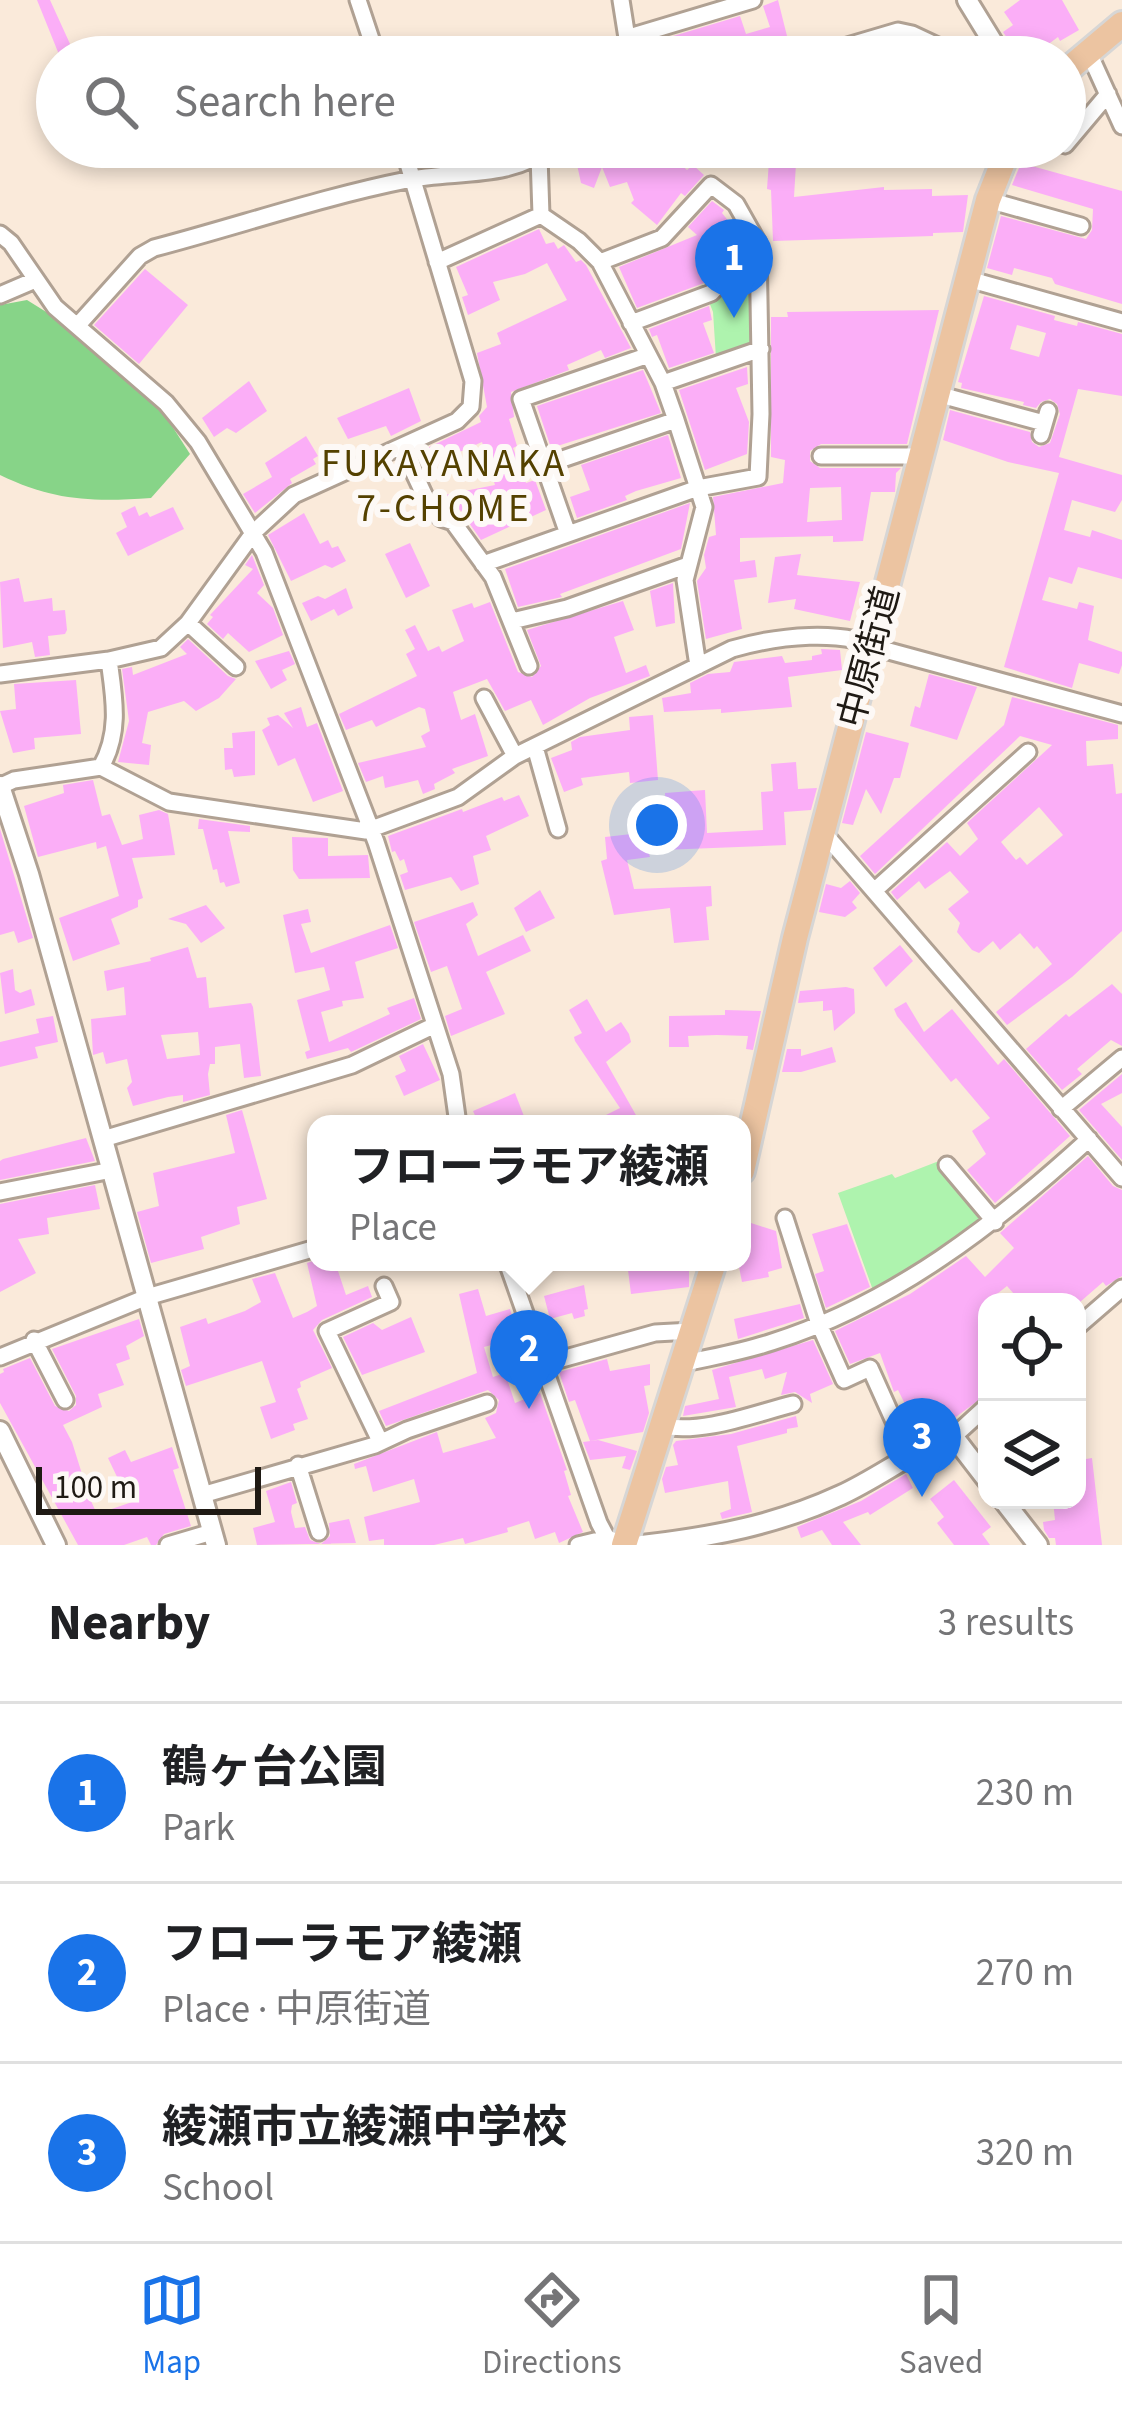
<!DOCTYPE html>
<html lang="en">
<head>
<meta charset="utf-8">
<style>
	:root { --surface:#fff; --page:#f6f6f6; --text:#202124; --muted:#757577; --line:#e0e0e0; --accent:#1a73e8 }
	body { margin:0; font-family:"Source Sans 3","Noto Sans JP",sans-serif; background:var(--page); color:var(--text) }
	.controls { position:absolute; right:36px; bottom:36px; display:grid; overflow:hidden; border-radius:24px; box-shadow:0 6px 18px #0003 }
	.controls button { width:108px; height:108px; display:grid; place-items:center; padding:0; border:0; border-bottom:3px solid var(--line); background:var(--surface); color:var(--text); font:60px sans-serif }
	.scale { position:absolute; left:36px; bottom:30px; width:225px; box-sizing:border-box; padding-left:12px; border:6px solid #1f1a14; border-top:0; font-size:33px; line-height:42px; white-space:nowrap; color:#1f1a14; -webkit-text-stroke:9px #fdf9f6; paint-order:stroke }
	.you { position:absolute; left:657px; top:825px; width:42px; height:42px; margin:-30px; border:9px solid #fff; border-radius:50%; background:#1a73e8; box-shadow:0 0 0 18px #1a73e833 }
	.badge { display:grid; place-items:center; width:78px; height:78px; border-radius:50%; background:var(--accent); color:#fff; font-size:39px; font-weight:700 }
	.pin { position:absolute; translate:-50% -99px; filter:drop-shadow(0 3px 6px #0008) }
	.pin::after { content:''; position:absolute; top:63px; width:42px; height:36px; background:inherit; clip-path:polygon(0 0,100% 0,50% 100%) }
	.popup { position:absolute; left:307px; top:1115px; width:444px; height:156px; box-sizing:border-box; display:grid; place-content:center; border-radius:24px; background:var(--surface); filter:drop-shadow(0 3px 9px #0005); font-size:39px; white-space:nowrap; color:var(--muted) }
	.popup b { font-size:45px; color:var(--text) }
	.popup::after { content:''; position:absolute; left:50%; top:100%; margin-left:-24px; border:24px solid transparent; border-top-color:var(--surface) }
	.list { margin:0; padding:0; list-style:none }
	h2 { display:flex; justify-content:space-between; align-items:center; height:156px; margin:0; padding:0 48px; font-size:51px }
	h2 small { font-size:39px; font-weight:400; color:var(--muted) }
	.list li { display:grid; grid-template-columns:78px 1fr auto; gap:36px; align-items:center; box-sizing:border-box; height:180px; padding:0 48px; border-top:3px solid var(--line) }
	.list b { display:block; font-size:45px; white-space:nowrap }
	.list p { margin:0; font-size:39px; white-space:nowrap; color:var(--muted) }
	.list em { font-size:39px; font-style:normal; color:var(--muted) }
	.icon { flex:none; width:66px; height:66px; fill:none; stroke:currentColor; stroke-width:2; stroke-linecap:round; stroke-linejoin:round }
	.map { position:relative; flex:none; width:1122px; height:1545px; overflow:hidden }
	.search { position:absolute; background:var(--surface); box-shadow:0 6px 18px #0003; left:36px; right:36px; top:36px; height:132px; display:flex; align-items:center; gap:30px; box-sizing:border-box; padding:0 42px; border-radius:66px; color:var(--muted); font-size:45px }
	.sheet { height:696px; background:var(--surface) }
	nav { display:flex; justify-content:space-around; align-items:center; box-sizing:border-box; height:168px; border-top:3px solid var(--line); background:var(--surface); font-size:33px; color:var(--muted) }
	nav a { display:grid; justify-items:center; gap:6px }
	nav .on { color:var(--accent) }
	.map>svg:first-child { display:block }
	.green { fill:#aef3ae }
	.forest { fill:#87d488 }
	.building { fill:#fbaef7; fill-rule:evenodd }
	.lines { fill:none; stroke-linecap:round; stroke-linejoin:round }
	.minor-casing { stroke:#b0a193; stroke-width:21 }
	.tertiary-casing { stroke:#b0a193; stroke-width:24 }
	.primary-casing { stroke:#d7d6d5; stroke-width:30 }
	.minor { stroke:#fff; stroke-width:15 }
	.tertiary { stroke:#fff; stroke-width:18 }
	.primary { stroke:#ecc4a1; stroke-width:24 }
	.labels { text-anchor:middle; dominant-baseline:central; stroke-width:12; stroke-linejoin:round; paint-order:stroke }
	.street-label { font-size:36px; fill:#1f1a14; stroke:#fdf9f6 }
	.neighbourhood-label { font-size:39px; letter-spacing:3px; fill:#544100; stroke:#fdf9f6 }
</style>
</head>
<body>
<div class="map">
<svg width="1122" height="1545" viewBox="0 0 1122 1545">
	<rect width="100%" height="100%" fill="#faeada"/>
	<path class="green" d="M745 266 753 269 754 340 750 347 716 358 713 312 708 299Z
		M939 1161 986 1215 985 1221 874 1293 838 1193 892 1174 895 1178Z"/>
	<path class="forest" d="M27 300 96 343 154 398 190 454 151 498C92 502 54 501 0 475V305Z"/>
	<path class="building" d="M37 0H50L76 57H60Z
		M778 0 788 40 734 57H642L640 46 740 16 746 34 770 27 763 6Z
		M1020 0H1062L1079 30 1060 41 1058 37 1031 57H1020L1003 32 1013 25 1004 12Z
		M570 147H599L601 152 614 147H652L660 165 673 157 687 170 693 165 704 175 685 196 681 193 657 225 631 203 634 200 627 182 610 187 602 167 594 188 581 183 576 160 554 167 551 161Z
		M770 147H797L794 197 884 187V190L932 189V196L968 195 963 232 933 233V236L773 241 771 190 767 189Z
		M1021 163 1122 191V304L1055 284 1052 278 1014 268 1012 275 987 268 1001 216 1086 239 1092 230 1093 209 1012 185Z
		M712 201 724 210 722 213 741 237 704 283 637 308 619 267 697 235 688 227Z
		M539 229 546 244 554 242 558 249 564 245 576 262 581 260 586 265 631 348 605 358 601 350 567 365 569 370 511 392 514 417 509 419 517 446 513 448 526 483 535 480 546 510 481 540 460 510 448 508 439 496 495 485 482 442 426 467 419 452 481 422 479 416 487 407 477 353 501 344 497 333 567 300 547 263 525 274 493 282 500 300 468 315 462 297 468 295 456 267Z
		M145 269 188 305 139 364 94 325Z
		M984 296 1055 316 1054 320 1077 326 1078 322 1122 334V396L1078 389 1059 457 1122 475V500L1115 512 1072 500 1064 530 1090 537 1092 530 1122 540V579L1078 567 1072 584 1049 577 1042 600 1077 609 1079 602 1094 606 1088 640 1122 652V665L1119 674 1079 663 1072 688 1004 667 1059 473 1008 462 943 440 950 410 1030 432 1032 442 1039 447 1050 443 1060 414 1057 404 1050 399 1041 402 1036 408 1023 405 1024 402 961 388 962 383 958 382ZM1017 325 1046 333 1039 357 1010 349Z
		M709 306 712 320 703 323 714 353 669 368 657 335 652 337 649 329Z
		M939 310 907 444H821L810 451V461L820 468H901L896 473 895 492H871L863 541 833 542V536L740 538V562L755 560 757 577 734 580 742 629 706 639 697 581 706 568 704 555 709 537 716 535 713 497 783 483 785 460 771 457V317H788L787 312ZM841 487 842 520 807 522 810 488Z
		M747 367 748 384 736 388 749 422 747 454 705 470 679 390Z
		M643 370 661 413 551 448 537 406Z
		M249 381 267 411 236 433 227 428 214 437 202 418Z
		M409 388 421 421 391 436 386 426 348 439 337 418Z
		M668 435 681 478 636 491 625 496 627 500 577 518 570 497 590 490 581 465Z
		M306 436 318 456 313 459 316 464 290 479 292 483 255 513 243 494 272 477 265 463Z
		M690 503 681 549 560 594 562 597 518 607 505 569Z
		M135 506 139 516 147 512 150 517 173 507 184 529 128 556 116 533 127 527 121 513Z
		M304 513 320 544 328 540 332 548 338 546 346 561 332 568 325 565 291 581 268 535Z
		M410 543 430 586 406 598 385 554Z
		M801 554 797 575 860 582 850 621 794 609 796 599 768 603 775 557Z
		M252 555 264 585 257 593 273 608 283 635 249 652 228 633 223 639 207 624 213 617 210 615 253 569 245 565Z
		M19 578 24 602 52 598 53 611 65 610 67 630 65 634 48 636 50 655 35 657 32 642 3 648 0 582Z
		M673 583 675 623 656 627 650 591Z
		M346 588 353 608 338 616 334 609 311 621 302 603 318 596 325 599Z
		M623 601 634 630 614 637 626 673 646 665 650 676 590 698 543 725 531 700 505 711 487 679 453 692 461 720 475 714 488 756 452 769 455 773 434 784 435 789 423 794 418 780 385 788 383 776 366 782 358 763 426 747 421 736 430 731 425 709 419 707 376 727 372 720 346 730 339 714 417 676 406 654 415 649 405 630 415 625 428 651 439 646 442 652 464 641 452 610 472 603 474 608 490 602 518 672 532 677 541 666 527 630Z
		M188 639 228 676 236 679 219 698 196 711 184 701 148 712 142 743 151 745 149 765 118 762 129 721 122 669 132 667 133 675 187 654 180 647Z
		M821 649 840 650 842 670 788 677 792 707 721 713V709L664 712 662 698 691 693 690 683 708 674 730 672 734 662 782 656 785 663 812 660V656L822 654Z
		M289 651 295 664 282 670 287 680 271 689 255 661Z
		M929 674 977 687 957 740 910 726 915 706 920 708Z
		M76 680 81 734 34 738 35 749 13 753 0 711 16 709 14 684Z
		M1012 697 1118 725V739L1086 741 1087 766 1113 764 1116 794 1122 793V931L1072 977 1007 1025 996 1012 1052 964 1037 946 1034 949 1020 933 1000 950 993 941 979 953 972 950 957 932 960 923 948 909 969 892 950 871 925 889 919 881 897 900 891 892 947 842 960 856 978 839 967 823 1052 745 1020 736 875 874 860 856 1004 725ZM1039 807 1063 835 1027 865 1020 857 1016 860 1001 842Z
		M301 707 307 727 317 723 343 791 313 802 295 758 278 766 262 730 270 725 267 718 278 715 293 728 284 713Z
		M653 715 658 780 630 783 629 772 581 778 583 785 564 792 551 758 572 750 571 742 580 737 630 730 629 717Z
		M255 731V775L234 777 232 769 225 770 224 748H233L232 733Z
		M866 732 909 743 900 778H894L881 814 866 789 853 825 842 823Z
		M796 762 798 789 817 788 811 810 784 812 786 845 662 850 649 854 650 857 627 860 634 889 711 886 712 906 706 907 709 940 674 943 670 908 614 915 601 861 607 859 605 837 667 830 665 793 705 790 707 833 763 830 761 792 773 791 771 764Z
		M93 780 102 816 110 814 122 845 143 839 139 815 159 810 168 814 175 855 132 858 143 898 138 900V907L111 919 120 944 73 961 59 918 119 896 106 846 97 849 96 842 38 857 24 806 64 793 63 785Z
		M519 795 529 816 486 836 491 850 473 856 479 884 461 891 451 877 405 890 400 875 408 872 404 859 400 861 395 851 392 852 388 836 462 809 463 812 502 797 504 801Z
		M199 819 250 826V832L228 831 240 883 226 887 224 882 220 883 217 869 213 870 203 829H198Z
		M0 829 33 938 18 943 14 931 0 935Z
		M292 837 328 838V856L368 855 370 878 299 879 293 870Z
		M850 881 860 893 852 902 857 908 845 917 819 912 826 884 841 888Z
		M540 890 555 918 526 932 514 908Z
		M473 902 478 915 466 924 478 956 523 935 531 951 486 972 505 1014 451 1036 445 1016 462 1009 447 966 431 972 414 922Z
		M206 905 225 928 201 943 186 924 168 919Z
		M308 909 311 922 301 924 311 953 390 925 398 948 355 962 364 998 342 1001 343 1006 321 1012 329 1042 390 1014 387 1008 414 998 421 1019 351 1052 348 1048 307 1059 305 1052 310 1050 297 1000 330 990 324 967 295 973 283 915Z
		M900 945 913 961 886 987 873 968Z
		M188 947 197 978 206 977 209 1008 251 1003 253 1007 261 1076 244 1078 240 1044 215 1047V1064H210L208 1074 210 1095 183 1102V1095L168 1097 133 1106 127 1088 132 1082 127 1059 106 1064 103 1052 93 1055 91 1019 126 1015 124 987 107 991 104 971 151 961 150 958ZM198 1032 200 1055 167 1059 161 1035Z
		M13 969 15 990 20 993 31 989 35 1005 5 1014 0 973Z
		M1112 984 1122 994V1046L1111 1040 1077 1069 1082 1074 1062 1090 1026 1049 1066 1014 1069 1017Z
		M846 987 854 989 855 1013 834 1031 832 1010 823 1011V1001L798 1003 800 991Z
		M587 999 606 1032 621 1022 629 1034 631 1042 606 1062 641 1124H631L628 1119 618 1124H588L620 1108 575 1041 574 1037 582 1033 569 1010Z
		M906 1002 924 1032 952 1009 998 1065 1004 1059 1070 1136 995 1203 967 1170 986 1154 972 1131 990 1118 956 1078 951 1082 897 1016 894 1009Z
		M725 1010 761 1011 753 1050 746 1049 748 1036 717 1035 688 1036 689 1047H669V1016L725 1015Z
		M53 1016 58 1042 35 1047 38 1058 0 1067V1042L39 1033 36 1019Z
		M423 1044 440 1080 404 1096 395 1076 406 1071 399 1056Z
		M832 1047 836 1062 801 1072H782L787 1049H801V1056Z
		M1122 1074V1093L1101 1104 1122 1127V1160L1079 1110Z
		M515 1093 527 1124H503L498 1115 478 1122 473 1111Z
		M242 1110 267 1199 237 1207 240 1224 201 1237 204 1249 151 1263 137 1212 159 1206 153 1173 235 1153 226 1115Z
		M86 1138 95 1161 0 1180V1161L3 1159Z
		M1088 1156 1113 1186 1122 1190V1276L1106 1286 1103 1282 1080 1302H1052L1046 1295 1038 1302H1021L1007 1286 987 1302V1394L949 1422 944 1416 914 1436 904 1414 909 1412 898 1390 894 1392 880 1353 850 1364 835 1331 910 1294 966 1256 985 1277 1014 1248 1000 1233Z
		M95 1185 100 1209 47 1218 49 1234 18 1239 36 1273 0 1292V1204Z
		M751 1223 776 1231 782 1268 768 1272 769 1277 742 1282 739 1267Z
		M847 1224 870 1287 826 1308 815 1274 824 1271 812 1234Z
		M316 1260 335 1262 346 1295 368 1286 372 1297 322 1320 313 1330 332 1368 300 1382 301 1387 297 1389 308 1419 293 1424 295 1430 271 1439 260 1407 276 1402 262 1361 186 1386 181 1370 190 1366 180 1327 206 1318 208 1324 245 1311 261 1302 252 1279 275 1273 293 1318 307 1312 317 1306 307 1263Z
		M627 1262H639L640 1270 689 1263V1287L631 1294Z
		M584 1285 588 1309 584 1310 585 1316 574 1319 572 1313 550 1319 544 1296Z
		M478 1289 486 1316 510 1309 517 1333 509 1335 510 1340 484 1347 493 1377 505 1373 515 1403 540 1393 567 1470 564 1471 571 1495 568 1496 583 1532 559 1543 555 1532 535 1539 529 1521 507 1528 508 1532 465 1544 463 1538 434 1545H384V1539L369 1541 364 1517 420 1502 414 1479 373 1492 366 1466 355 1469 354 1464 437 1432 443 1453 496 1438 485 1418 496 1413 499 1400 488 1390 386 1426 379 1411 477 1373 459 1294Z
		M800 1304 804 1318 738 1339 734 1319Z
		M411 1317 425 1352 362 1375 343 1337 373 1323 382 1330Z
		M139 1319 144 1336 126 1346 130 1359 116 1364 124 1385 98 1394 102 1407 63 1425 72 1442 82 1474 79 1475 97 1514 138 1500 127 1477 119 1481 108 1458 125 1450 131 1462 172 1447 179 1468 173 1470 191 1526 164 1534 156 1545H151L147 1537 124 1545H78L0 1403V1374L4 1372 3 1369 30 1358 55 1406 69 1411 76 1405V1396L52 1349Z
		M813 1340 833 1384 810 1394 812 1403 795 1392 781 1395 787 1372 765 1379 762 1369 729 1377 736 1407 683 1416 685 1406 719 1399 712 1370Z
		M607 1359 610 1371 650 1364V1385L644 1386 649 1413 643 1432 590 1441 575 1400 569 1402 559 1372Z
		M796 1416 798 1427 787 1429V1433L737 1446 752 1512 722 1519 720 1513 731 1509 728 1481 665 1493 662 1479 666 1467 678 1465 673 1445 676 1441 731 1434Z
		M598 1440 637 1451 630 1470 622 1468 626 1456 590 1460 583 1442Z
		M1092 1458 1102 1545H1056L1055 1538H1049L1044 1530 1043 1522 1055 1520 1053 1500H1077V1476L1082 1475 1080 1460Z
		M906 1474 913 1488 870 1515 868 1512 843 1522 861 1545H832L822 1530 801 1538 797 1527 861 1501Z
		M954 1480 991 1527 982 1534 990 1545H954L937 1523 944 1517 930 1499Z
		M291 1482 297 1503 292 1505 291 1512 295 1528 305 1527 310 1540 321 1544 330 1536 329 1523 349 1519 356 1543 257 1545 253 1528 275 1522 266 1491Z"/>
	<g class="lines">
		<g class="minor-casing">
			<path id="minor" d="M358 0 377 57
				M621 0 630 57
				M626 38 753 0
				M1088 51 1122 126
				M810 57 898 31 912 34 961 57
				M1065 145 1108 94
				M539 156 541 215
				M988 200 1081 226
				M541 215 579 241 600 262 663 383 676 420 704 507 685 580 698 666
				M0 234 11 243 55 307 166 403 198 442 264 552 376 842 451 1074 458 1124
				M437 262 541 215
				M968 279 1122 322
				M0 295 35 280
				M631 323 711 293 758 243
				M78 325 140 256 154 248C238 226 322 197 407 180 454 170 511 180 550 147
				M663 383 761 349
				M937 394 1044 423
				M1041 435 1048 411
				M402 447 428 503 441 518 453 522 493 577 529 666
				M821 456H922
				M545 465 676 420
				M567 531 521 399 646 356
				M483 564 698 488 758 477 761 414 758 243 736 204 711 185 662 238 600 262
				M512 621 567 608 688 565
				M188 623 236 667
				M0 674 109 660 161 648 188 623 254 532 294 495 457 421 471 407 473 381 403 147
				M484 698 515 756
				M535 747 558 829
				M101 767C121 732 114 697 109 660
				M1 786 14 780 101 767 169 802 366 831 458 797 515 756 732 649C777 636 842 628 885 650L1122 714
				M823 832 1122 1178
				M874 891 1028 752
				M1061 1109 1122 1058
				M103 1139 352 1065 435 1025
				M947 1165 995 1222
				M0 1192 112 1170
				M785 1218 819 1324 844 1380 870 1368 910 1457
				M507 1262 599 1523 607 1538 625 1544
				M1077 1327 1122 1288
				M34 1340 65 1400
				M0 1357 147 1297 316 1248
				M544 1364 655 1333 692 1331
				M681 1364C711 1357 742 1352 772 1342 893 1304 996 1224 1089 1139
				M662 1426C704 1434 753 1414 793 1404
				M952 1438 987 1406
				M380 1441 327 1331 391 1302 384 1286
				M298 1465 319 1532
				M202 1495 375 1445 407 1430 487 1403
				M168 1545 212 1532
				M578 1545 607 1538"/>
		</g>
		<g class="tertiary-casing">
			<path id="tertiary" d="M967 0 1002 57
				M0 786 29 874 216 1545
				M0 1431 56 1545
				M1003 1500 1038 1545
				M642 1545C712 1537 776 1525 841 1495 878 1478 911 1452 949 1437L957 1441 987 1480"/>
		</g>
		<g class="primary-casing">
			<path id="primary" d="M1065 72 1122 24
				M742 1171 795 938 988 200 1009 147
				M624 1545 714 1262"/>
		</g>
		<use href="#minor" class="minor"/>
		<use href="#tertiary" class="tertiary"/>
		<use href="#primary" class="primary"/>
	</g>
	<g class="labels">
		<g class="street-label">
			<text transform="translate(869 657) rotate(-75)">中原街道</text>
		</g>
		<g class="neighbourhood-label">
			<text x="444" y="464">FUKAYANAKA<tspan x="444" dy="45">7-CHOME</tspan></text>
		</g>
	</g>
</svg>
<div class="controls">
<button><svg class="icon" aria-label="locate" viewBox="0 0 24 24"><circle cx="12" cy="12" r="6"/><path d="M12 2v4M12 18v4M2 12h4M18 12h4"/></svg></button>
<button><svg class="icon" aria-label="layers" viewBox="0 0 24 24"><path d="M12 4l9 5-9 5-9-5zM3 14l9 5 9-5"/></svg></button>
</div>
<div class="scale">100 m</div>
<div class="you"></div>
<div class="pin badge" style="left:734px;top:318px">1</div>
<div class="pin badge" style="left:529px;top:1409px">2</div>
<div class="popup"><b>フローラモア綾瀬</b>Place</div>
<div class="pin badge" style="left:922px;top:1497px">3</div>
<div class="search"><svg class="icon" aria-label="search" viewBox="0 0 24 24"><circle cx="10" cy="10" r="6"/><path d="M15 15l6 6"/></svg>Search here</div>
</div>
<section class="sheet">
<h2>Nearby<small>3 results</small></h2>
<ul class="list">
<li><span class="badge">1</span><div><b>鶴ヶ台公園</b><p>Park</p></div><em>230 m</em></li>
<li><span class="badge">2</span><div><b>フローラモア綾瀬</b><p>Place · 中原街道</p></div><em>270 m</em></li>
<li><span class="badge">3</span><div><b>綾瀬市立綾瀬中学校</b><p>School</p></div><em>320 m</em></li>
</ul>
</section>
<nav>
<a class="on"><svg class="icon" aria-label="map" viewBox="0 0 24 24"><path d="M3 6l6-2 6 2 6-2v14l-6 2-6-2-6 2zM9 4v14M15 6v14"/></svg>Map</a>
<a><svg class="icon" aria-label="directions" viewBox="0 0 24 24"><path d="M12 3l9 9-9 9-9-9zM9 14v-3h6M13 9l2 2-2 2"/></svg>Directions</a>
<a><svg class="icon" aria-label="saved" viewBox="0 0 24 24"><path d="M7 4h10v16l-5-4-5 4z"/></svg>Saved</a>
</nav>
</body>
</html>
